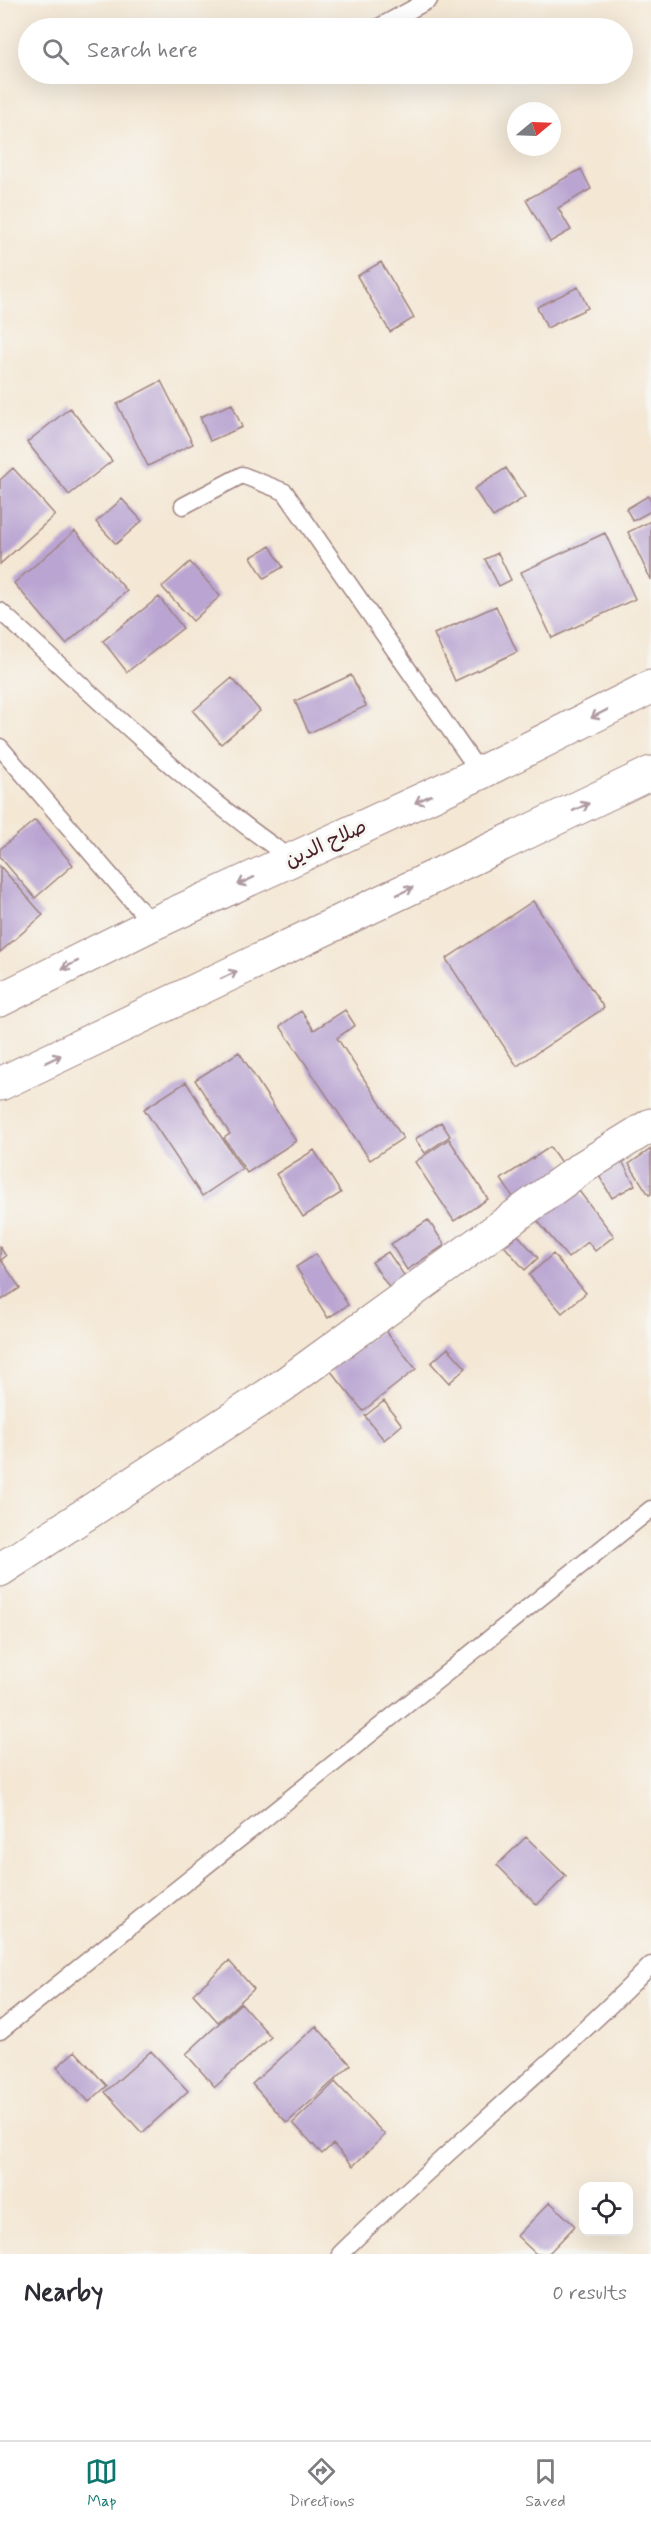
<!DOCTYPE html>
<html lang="en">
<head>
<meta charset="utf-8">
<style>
	:root { --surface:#fff; --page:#f7f7f7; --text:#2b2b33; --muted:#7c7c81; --line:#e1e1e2; --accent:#0f766e }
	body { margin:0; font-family:Mynerve,"Playpen Sans Arabic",sans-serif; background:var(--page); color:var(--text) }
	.controls { position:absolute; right:18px; bottom:18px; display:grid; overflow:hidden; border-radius:12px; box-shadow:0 6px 24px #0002 }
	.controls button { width:54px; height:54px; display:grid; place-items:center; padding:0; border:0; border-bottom:2px solid var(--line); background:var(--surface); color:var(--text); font:30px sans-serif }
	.compass { position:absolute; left:507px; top:102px; width:54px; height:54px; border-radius:50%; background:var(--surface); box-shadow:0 6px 24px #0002; rotate:71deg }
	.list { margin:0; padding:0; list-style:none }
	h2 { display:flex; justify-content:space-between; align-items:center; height:78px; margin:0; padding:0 24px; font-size:26px }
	h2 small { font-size:20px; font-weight:400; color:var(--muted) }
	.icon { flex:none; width:33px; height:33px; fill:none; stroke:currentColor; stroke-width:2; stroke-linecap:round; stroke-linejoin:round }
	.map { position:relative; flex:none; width:651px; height:2254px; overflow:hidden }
	.search { position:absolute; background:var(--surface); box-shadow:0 6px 24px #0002; left:18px; right:18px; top:18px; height:66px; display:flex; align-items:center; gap:15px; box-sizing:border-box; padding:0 21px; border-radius:33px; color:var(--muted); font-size:22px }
	.sheet { height:186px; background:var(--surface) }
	nav { display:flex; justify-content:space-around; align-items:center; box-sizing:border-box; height:84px; border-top:2px solid var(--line); background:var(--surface); font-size:16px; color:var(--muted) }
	nav a { display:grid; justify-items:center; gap:3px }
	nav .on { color:var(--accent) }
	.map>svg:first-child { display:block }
	.building { fill:#baa5d2 }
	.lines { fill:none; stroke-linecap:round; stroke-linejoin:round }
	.service-casing { stroke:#9f8380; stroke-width:19 }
	.minor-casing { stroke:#9f8380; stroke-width:35 }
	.trunk-casing { stroke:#9f8380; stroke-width:35 }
	.service { stroke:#fff; stroke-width:16 }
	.minor { stroke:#fff; stroke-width:33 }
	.trunk { stroke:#fff; stroke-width:33 }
	.oneway { stroke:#ae9aa0 }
	.labels { text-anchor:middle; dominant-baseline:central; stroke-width:6; stroke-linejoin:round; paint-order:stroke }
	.street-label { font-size:20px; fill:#4a1f2b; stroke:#f6f6f2 }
</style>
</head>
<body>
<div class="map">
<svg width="651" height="2254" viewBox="0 0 651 2254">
	<rect width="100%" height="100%" fill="#f6f6f2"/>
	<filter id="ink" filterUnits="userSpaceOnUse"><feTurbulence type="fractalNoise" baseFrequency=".0167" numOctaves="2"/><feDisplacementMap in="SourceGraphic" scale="12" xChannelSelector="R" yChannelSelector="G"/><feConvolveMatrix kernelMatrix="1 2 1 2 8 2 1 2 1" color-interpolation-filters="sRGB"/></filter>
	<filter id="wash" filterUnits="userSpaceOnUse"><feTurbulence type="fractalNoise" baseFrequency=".008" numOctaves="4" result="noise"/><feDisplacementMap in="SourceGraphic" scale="24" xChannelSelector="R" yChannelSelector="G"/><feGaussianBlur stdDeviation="1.35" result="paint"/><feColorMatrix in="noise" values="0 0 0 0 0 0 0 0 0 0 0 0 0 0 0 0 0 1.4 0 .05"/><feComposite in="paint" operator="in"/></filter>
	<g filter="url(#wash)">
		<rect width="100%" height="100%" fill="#f4e7d4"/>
		<g id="blocks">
			<path class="building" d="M581 169 591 189 558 208 571 230 550 242 526 200Z
				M381 262 414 318 390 332 357 276Z
				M578 287 588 308 547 328 537 307Z
				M161 381 193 444 148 466 117 404Z
				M232 404 242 427 210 441 200 417Z
				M70 408 112 461 69 495 27 442Z
				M13 468 55 515 0 564V480Z
				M506 468 525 497 493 517 474 489Z
				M648 496 651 501V511L633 521 626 509Z
				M122 499 142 521 116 544 96 522Z
				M651 521V580L628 532Z
				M75 531 127 591 66 644 14 583Z
				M605 533 635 599 552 638 521 572Z
				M270 546 283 567 264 578 251 557Z
				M498 553 511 580 499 586 485 559Z
				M190 562 220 596 193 621 162 587Z
				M159 597 183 628 127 672 103 641Z
				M496 606 517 652 455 681 434 634Z
				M351 675 366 706 309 733 295 701Z
				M232 678 260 711 221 744 193 711Z
				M35 820 73 865 35 898 0 857V849Z
				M0 866 43 915 0 952Z
				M533 901 604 1008 517 1066 446 959Z
				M345 1010 355 1025 337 1038 403 1138 370 1160 280 1026 301 1011 314 1030Z
				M239 1052 296 1141 247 1173 224 1138 230 1134 195 1080Z
				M186 1082 242 1169 202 1196 144 1109Z
				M441 1122 450 1136 425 1153 415 1139Z
				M449 1139 488 1199 454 1221 415 1162Z
				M550 1147 567 1171 517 1203 501 1179Z
				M651 1149V1194L649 1195 629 1164Z
				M314 1150 341 1193 303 1217 276 1174Z
				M622 1161 635 1185 612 1198 598 1174Z
				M572 1182 614 1236 595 1251 588 1242 568 1258 532 1214Z
				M428 1220 445 1245 407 1270 391 1244Z
				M518 1235 538 1258 525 1270 505 1247Z
				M0 1247 6 1256 1 1260 20 1288 0 1301Z
				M388 1252 406 1278 390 1289 372 1262Z
				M316 1254 348 1305 328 1318 296 1267Z
				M553 1254 586 1293 562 1313 529 1275Z
				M383 1328 416 1369 363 1411 330 1370Z
				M448 1348 466 1368 449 1383 431 1363Z
				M384 1401 402 1425 384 1440 365 1416Z
				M526 1837 566 1876 537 1905 497 1865Z
				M229 1961 254 1989 218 2022 193 1994Z
				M241 2003 271 2037 215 2087 186 2054Z
				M316 2026 351 2065 287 2123 252 2084Z
				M75 2051 107 2086 89 2102 57 2067Z
				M151 2051 188 2091 142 2133 105 2092Z
				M335 2082 385 2135 353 2166 333 2144 322 2154 293 2123Z
				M550 2202 575 2226 548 2254H536L517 2236Z"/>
		</g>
	</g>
	<g filter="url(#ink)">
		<use href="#blocks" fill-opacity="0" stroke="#9f8380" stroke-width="1.5"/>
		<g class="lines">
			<g class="service-casing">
				<path id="service" d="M377 28 429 0
					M183 506 242 475 285 492 480 773
					M0 611C95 696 186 787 292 859
					M0 747 152 924
					M0 2031 651 1509
					M340 2254C441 2155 551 2066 651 1965"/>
			</g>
			<g class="minor-casing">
				<path id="minor" d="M0 1570 282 1386 580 1169 651 1125"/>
			</g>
			<g class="trunk-casing">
				<path id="trunk" d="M0 1000 152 924 480 773 651 687
					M0 1084 651 773"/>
			</g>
			<use href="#service" class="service"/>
			<use href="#minor" class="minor"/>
			<use href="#trunk" class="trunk"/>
		</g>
		<defs><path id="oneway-shaft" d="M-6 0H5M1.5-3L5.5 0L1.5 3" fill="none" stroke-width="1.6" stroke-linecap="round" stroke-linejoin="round" transform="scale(1.5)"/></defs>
		<g class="oneway">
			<use href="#oneway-shaft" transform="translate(599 714) rotate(153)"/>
			<use href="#oneway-shaft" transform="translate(423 799) rotate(155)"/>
			<use href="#oneway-shaft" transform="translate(581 807) rotate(-26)"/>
			<use href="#oneway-shaft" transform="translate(246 881) rotate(155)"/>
			<use href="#oneway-shaft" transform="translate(405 891) rotate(-26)"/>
			<use href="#oneway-shaft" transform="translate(70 965) rotate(153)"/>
			<use href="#oneway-shaft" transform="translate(229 975) rotate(-26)"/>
			<use href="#oneway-shaft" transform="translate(53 1059) rotate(-26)"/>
		</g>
	</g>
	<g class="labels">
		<g class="street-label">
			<text transform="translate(326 844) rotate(-25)">صلاح الدين</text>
		</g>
	</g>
</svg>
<div class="controls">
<button><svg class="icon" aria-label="locate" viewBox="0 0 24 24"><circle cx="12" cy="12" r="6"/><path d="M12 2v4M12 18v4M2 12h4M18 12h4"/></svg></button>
</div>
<svg class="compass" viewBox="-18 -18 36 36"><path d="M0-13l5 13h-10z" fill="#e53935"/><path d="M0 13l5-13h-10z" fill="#7c7c81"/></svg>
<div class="search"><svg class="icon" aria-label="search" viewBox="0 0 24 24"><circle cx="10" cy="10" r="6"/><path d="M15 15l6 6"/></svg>Search here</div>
</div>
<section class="sheet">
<h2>Nearby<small>0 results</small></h2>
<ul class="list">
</ul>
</section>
<nav>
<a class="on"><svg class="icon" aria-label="map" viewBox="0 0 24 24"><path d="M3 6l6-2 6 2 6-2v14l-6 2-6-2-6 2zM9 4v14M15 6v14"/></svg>Map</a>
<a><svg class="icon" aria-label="directions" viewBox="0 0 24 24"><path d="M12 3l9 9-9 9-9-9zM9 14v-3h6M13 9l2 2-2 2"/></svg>Directions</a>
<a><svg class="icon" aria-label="saved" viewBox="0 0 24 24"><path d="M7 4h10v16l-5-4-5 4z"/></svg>Saved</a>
</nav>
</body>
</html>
